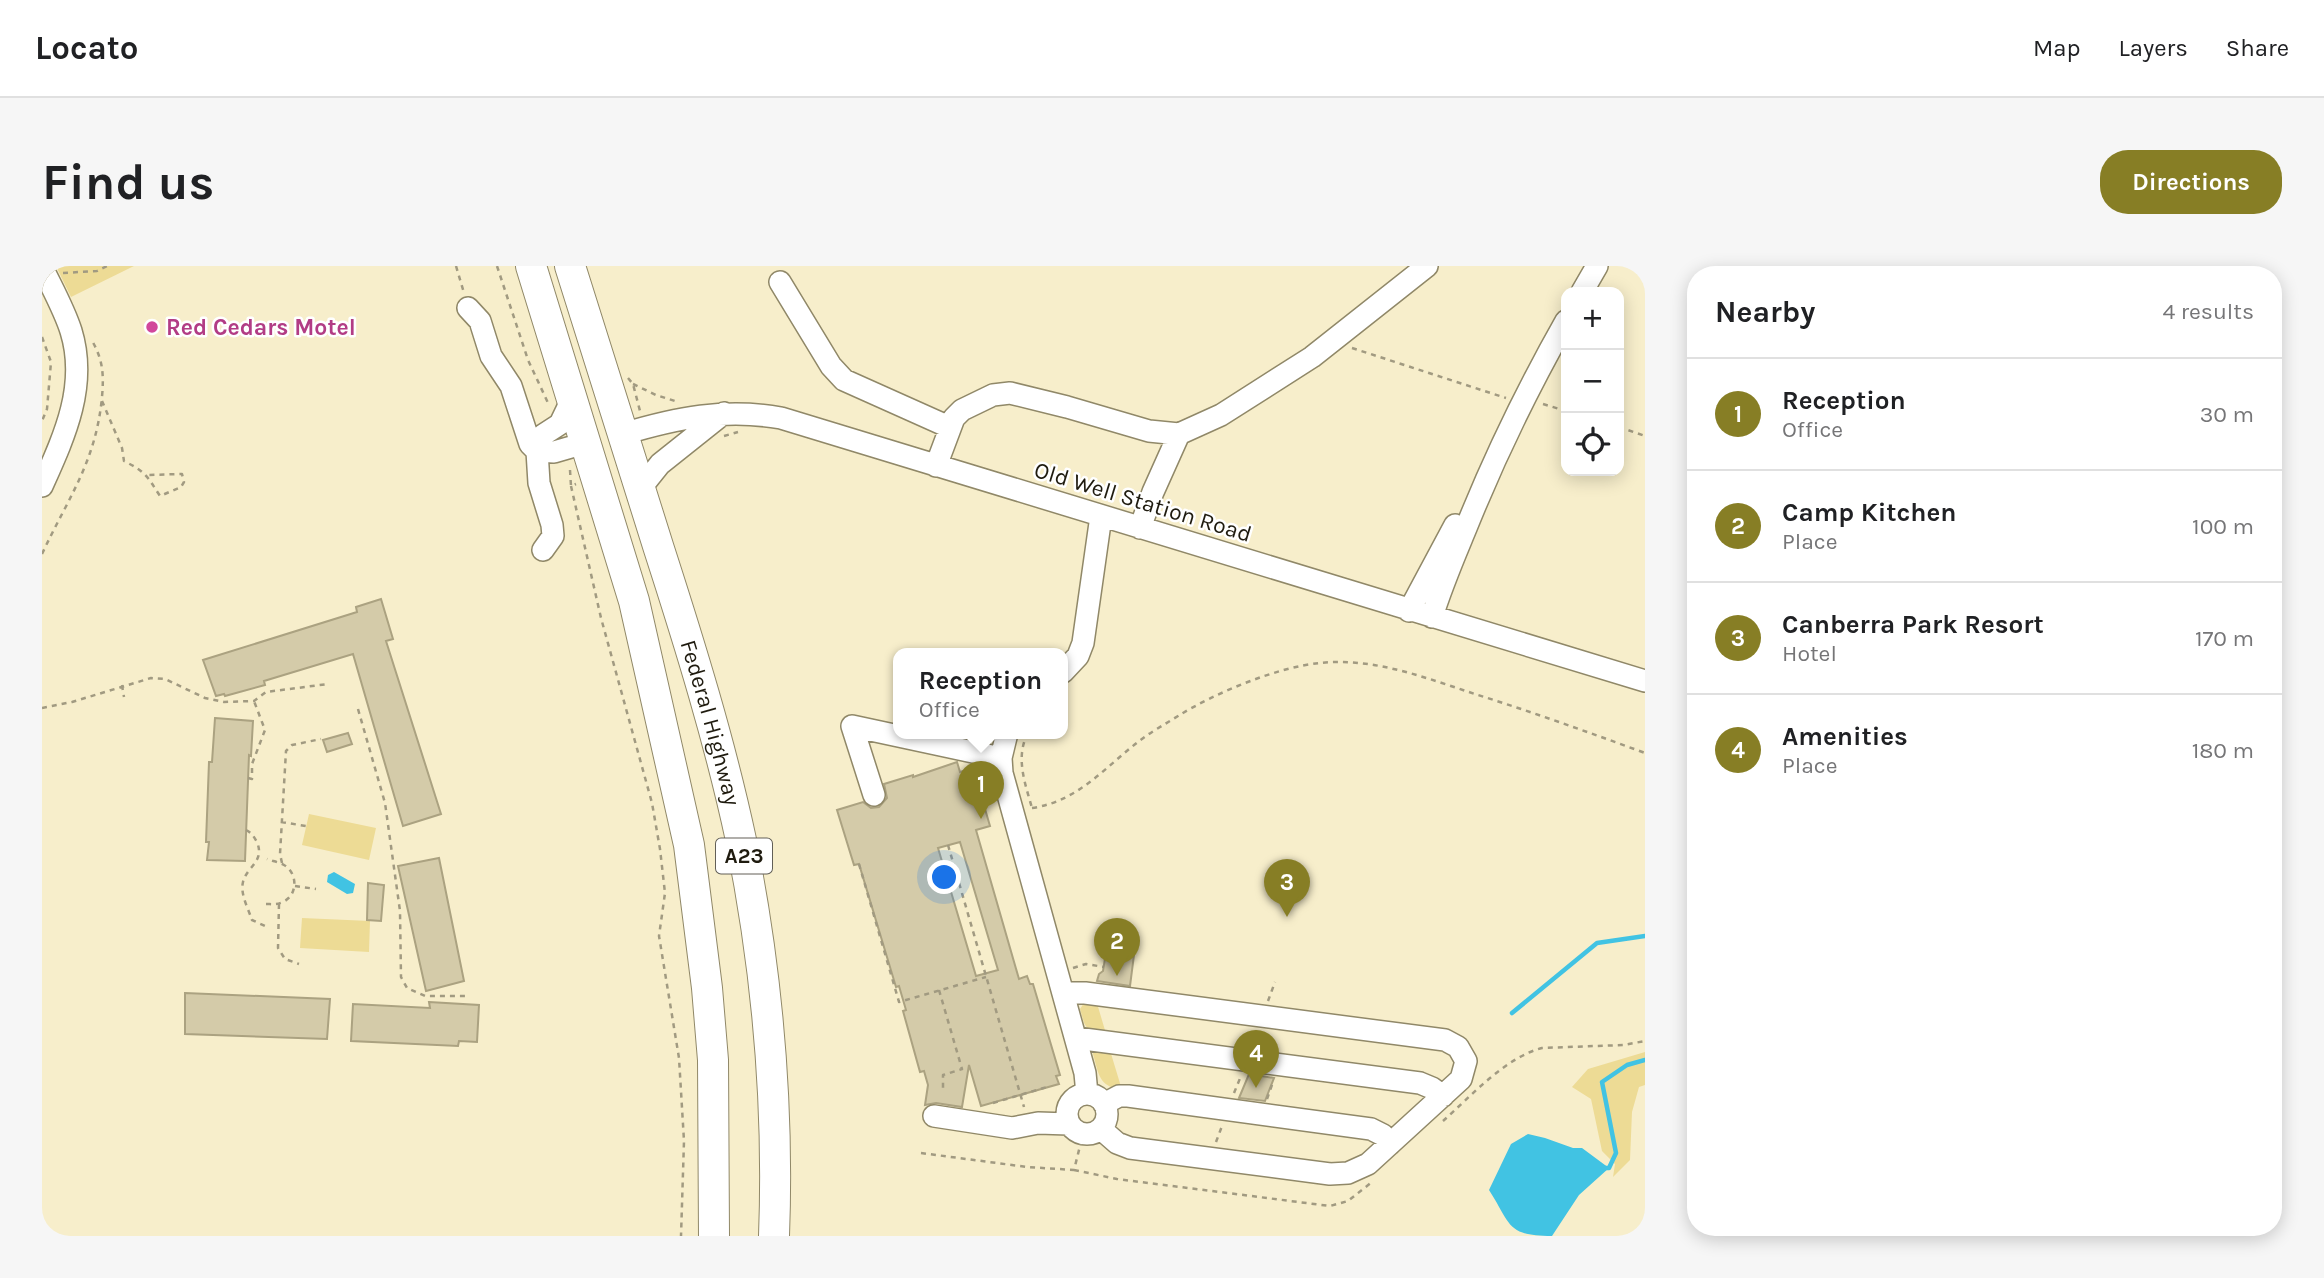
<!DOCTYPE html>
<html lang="en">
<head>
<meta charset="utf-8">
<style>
	:root { --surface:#fff; --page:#f6f6f6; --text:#202124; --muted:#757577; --line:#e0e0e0; --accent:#877e25 }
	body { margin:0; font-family:Karla,sans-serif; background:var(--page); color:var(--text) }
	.controls { position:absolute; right:21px; top:21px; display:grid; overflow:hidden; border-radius:14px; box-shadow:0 4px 18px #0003 }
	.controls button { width:63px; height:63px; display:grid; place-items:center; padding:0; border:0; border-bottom:2px solid var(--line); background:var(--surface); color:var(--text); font:35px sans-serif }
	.you { position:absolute; left:903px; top:612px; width:24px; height:24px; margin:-18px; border:5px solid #fff; border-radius:50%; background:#1a73e8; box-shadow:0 0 0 10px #1a73e833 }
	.badge { display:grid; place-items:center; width:46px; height:46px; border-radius:50%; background:var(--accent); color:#fff; font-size:23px; font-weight:700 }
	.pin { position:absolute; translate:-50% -58px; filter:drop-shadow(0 2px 4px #0008) }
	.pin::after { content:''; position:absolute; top:37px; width:24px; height:21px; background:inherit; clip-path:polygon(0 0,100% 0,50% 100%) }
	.popup { position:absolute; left:851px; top:382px; width:175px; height:91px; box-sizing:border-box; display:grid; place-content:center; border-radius:14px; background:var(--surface); filter:drop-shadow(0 2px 5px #0005); font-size:23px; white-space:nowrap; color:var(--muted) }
	.popup b { font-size:26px; color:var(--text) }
	.popup::after { content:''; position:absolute; left:50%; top:100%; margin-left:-14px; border:14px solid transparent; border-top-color:var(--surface) }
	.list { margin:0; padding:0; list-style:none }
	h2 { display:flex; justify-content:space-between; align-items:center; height:91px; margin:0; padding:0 28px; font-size:30px }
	h2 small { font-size:23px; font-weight:400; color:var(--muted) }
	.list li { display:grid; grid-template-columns:46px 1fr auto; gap:21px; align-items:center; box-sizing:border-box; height:112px; padding:0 28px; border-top:2px solid var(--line) }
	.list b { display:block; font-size:26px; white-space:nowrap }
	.list p { margin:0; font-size:23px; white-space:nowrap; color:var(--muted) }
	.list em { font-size:23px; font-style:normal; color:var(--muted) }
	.icon { flex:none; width:38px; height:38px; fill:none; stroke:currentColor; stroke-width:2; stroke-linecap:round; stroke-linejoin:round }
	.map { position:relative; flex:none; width:1603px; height:970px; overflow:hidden; border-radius:28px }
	header { display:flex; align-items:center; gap:42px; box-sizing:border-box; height:98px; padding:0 35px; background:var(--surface); border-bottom:2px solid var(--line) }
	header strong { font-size:33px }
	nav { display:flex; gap:38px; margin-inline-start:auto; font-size:24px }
	.intro { display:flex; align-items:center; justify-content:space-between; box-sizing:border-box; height:168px; padding:0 42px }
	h1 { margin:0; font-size:49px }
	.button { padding:18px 32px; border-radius:28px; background:var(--accent); color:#fff; font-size:24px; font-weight:700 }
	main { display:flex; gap:42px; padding:0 42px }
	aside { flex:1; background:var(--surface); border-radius:28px; box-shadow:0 4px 18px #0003 }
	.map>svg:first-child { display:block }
	.green { fill:#eddb95 }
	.water { fill:#41c3e3 }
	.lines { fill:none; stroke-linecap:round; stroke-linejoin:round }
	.stream { stroke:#41c3e3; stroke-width:4.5 }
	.building { fill:#d4cba9; stroke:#aba281; stroke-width:2; fill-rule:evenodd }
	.minor-casing { stroke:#908868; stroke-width:24 }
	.highway-casing { stroke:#908868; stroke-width:32 }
	.path { stroke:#a19a81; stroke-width:2.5; stroke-dasharray:5 5; stroke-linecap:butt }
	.minor { stroke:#fff; stroke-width:21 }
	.highway { stroke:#fff; stroke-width:30 }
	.hotel-dot { fill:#d1479c; stroke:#fff; stroke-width:2.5 }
	.labels { text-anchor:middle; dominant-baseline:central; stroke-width:5; stroke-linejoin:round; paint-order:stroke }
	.shield { fill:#fff; stroke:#625f57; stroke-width:2 }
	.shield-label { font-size:21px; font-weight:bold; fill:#1f1b0f }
	.hotel-label { font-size:23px; font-weight:bold; fill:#b23c85; stroke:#fff; text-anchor:start }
	.street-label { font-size:23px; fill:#1f1b0f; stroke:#fff }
</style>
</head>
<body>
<header>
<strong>Locato</strong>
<nav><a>Map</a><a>Layers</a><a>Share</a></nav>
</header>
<div class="intro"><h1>Find us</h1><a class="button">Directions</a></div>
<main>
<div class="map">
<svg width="1603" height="970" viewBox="0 0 1603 970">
	<rect width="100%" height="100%" fill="#f7eecb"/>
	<path class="green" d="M14 0H92L29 31Z
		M267 548 334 562 327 594 260 579Z
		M260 652 328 655 327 686 258 682Z
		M1054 734 1065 771 1047 765 1042 757 1038 743 1042 737Z
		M1067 781 1080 824C1056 820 1057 808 1051 788L1052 783Z
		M1603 786V819L1597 821 1590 846 1588 894 1571 911 1573 898 1560 885 1549 833 1530 821 1546 803Z"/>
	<path class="water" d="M292 606 313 618 311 627 305 628 285 616 286 609Z
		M1486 868 1503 872 1531 882H1540L1567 902 1537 929 1510 970C1464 970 1469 958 1447 924L1469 878Z"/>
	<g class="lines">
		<path class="stream" d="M1470 747 1555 677 1603 670
			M1562 902H1567L1574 887 1560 816 1585 799 1603 794"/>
	</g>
	<path class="building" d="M339 333 351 373 344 375 399 548 361 560 311 388 222 415 223 419 183 430 182 428 174 430 161 394 315 346 314 341Z
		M173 452 211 455 209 490 207 489 203 595 165 594 167 576H164L167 496H170Z
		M306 467 310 478 285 486 281 474Z
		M915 496 918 506 931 502 948 560 934 564 977 713 985 710 988 718H991L1018 809 1014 810 1017 818 939 840 927 799 920 841 894 837 883 839 886 819 882 805 878 806 861 745 864 744 857 720 854 721 817 598 812 599 795 544 821 536 829 542 837 541 845 532 842 518 871 509V511ZM918 576 956 704 934 710 896 582Z
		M397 592 422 715 384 725 356 600Z
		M326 617 342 619 339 655 325 654Z
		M1064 686 1092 689 1088 720 1055 715 1057 708 1061 705Z
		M143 727 288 733 285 773 143 768Z
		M387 736 437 739 435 776 417 775 416 780 309 775 311 738 388 742Z
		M1207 808 1232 812 1223 835 1197 832Z"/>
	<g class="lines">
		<g class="minor-casing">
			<path id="minor" d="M0 1C10 22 22 43 29 65 46 120 22 171 0 220
				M738 16 789 100 802 114 907 161
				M1540 26 1555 0
				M426 42 438 55 449 90 469 120 488 178 495 185 512 186 543 177
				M581 168C634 152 683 142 739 152L1603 415
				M894 200 912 152 920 144 951 129 968 127 1025 141 1107 165 1137 168
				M598 223 618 198 682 147
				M1098 262 1111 226 1137 168 1179 149 1270 91 1385 0
				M501 284 511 270 510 259 497 217 495 185 501 169 518 158 530 133
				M1367 345 1413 259
				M1390 351C1399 321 1412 291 1424 262 1453 190 1486 122 1524 55
				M1021 406 1036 390 1041 377 1059 250
				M965 467 959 492 960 507 1043 807 1045 828
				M832 529 810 460 959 492
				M1021 727H1043L1403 774 1416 781 1424 795 1419 813 1326 898 1306 907 1288 908 1088 882 1075 877 1059 863
				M1034 772 1378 817 1390 822 1401 830
				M1025 848a20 20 0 1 1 40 0a20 20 0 1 1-40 0Z
				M1062 838 1077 830H1086L1329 863 1341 869 1348 878
				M892 850 970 862 996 857 1027 858"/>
		</g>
		<g class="highway-casing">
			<g id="highway">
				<path d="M489 0 592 335 647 579 665 722 671 794 672 970"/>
				<path id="s1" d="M528 0C557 95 587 189 617 283 648 379 678 476 699 574 725 704 737 838 732 970"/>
			</g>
		</g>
		<path class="path" d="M414 0 422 27
			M455 0 486 94 507 139
			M21 7 55 5 65 0
			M0 71 9 96 5 143 0 155
			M1310 82 1464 132
			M586 112 591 118 598 145
			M591 118 614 129 636 136
			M60 135 80 182 82 195C104 206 105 210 118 230L139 221 142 216 140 208 104 209
			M1501 138 1524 145
			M1577 161 1603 170
			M682 170 696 166
			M528 204 529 220 534 218
			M529 220 559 352 610 537 618 583 623 627 617 670 637 792 642 875 639 970
			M0 288C26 232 54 196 60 131 62 108 61 93 49 73
			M80 419 82 431
			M1021 432H1022
			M0 442 30 436 109 412 123 413 163 432 182 436 212 435 224 426 286 418
			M316 443 343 537 358 645 359 711 365 722 383 730H425
			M986 467C973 491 983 517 990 542
			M206 512 210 513V498L223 464 212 435
			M990 542C1039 535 1066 497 1104 470 1114 463 1125 457 1136 450 1173 427 1235 401 1278 397 1331 391 1384 412 1433 428 1490 446 1546 466 1603 487
			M239 556 264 560
			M204 564C210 567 212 571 215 576 223 596 205 600 201 616 198 628 206 642 210 654L223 660
			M906 579 982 841
			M240 597 238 588 244 485 250 479 279 473
			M817 598 857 736 944 711
			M253 620 274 623
			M224 638C230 638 235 639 241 636 256 629 256 607 242 599 237 596 230 595 225 593
			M237 638 236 682 243 693 257 698
			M1031 702 1044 698 1062 701
			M897 724 920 803 901 809V822
			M1226 735 1233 716
			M1192 827 1199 810
			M1225 833 1231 816
			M951 837 1005 821
			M1401 855C1429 830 1464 791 1500 782L1581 779 1603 775
			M1174 876 1180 860
			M879 887 985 901 1032 904 1041 868
			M1032 904 1075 913 1288 940 1306 935 1330 916"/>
		<use href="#minor" class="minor"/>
		<use href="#highway" class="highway"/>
	</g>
	<circle class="hotel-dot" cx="110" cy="61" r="7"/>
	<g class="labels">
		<rect class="shield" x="674" y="572.5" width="56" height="35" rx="5"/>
		<g class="shield-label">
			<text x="702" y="590">A23</text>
		</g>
		<g class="hotel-label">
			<text x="124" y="61">Red Cedars Motel</text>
		</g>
		<g class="street-label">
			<text transform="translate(1101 236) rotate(17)">Old Well Station Road</text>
			<text stroke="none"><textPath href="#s1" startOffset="478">Federal Highway</textPath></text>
		</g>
	</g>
</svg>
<div class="controls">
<button>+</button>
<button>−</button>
<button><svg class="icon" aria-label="locate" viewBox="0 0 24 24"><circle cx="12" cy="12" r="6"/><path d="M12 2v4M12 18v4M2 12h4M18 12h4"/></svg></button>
</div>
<div class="you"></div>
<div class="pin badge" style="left:939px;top:553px">1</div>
<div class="popup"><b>Reception</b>Office</div>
<div class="pin badge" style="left:1075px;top:710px">2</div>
<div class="pin badge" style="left:1245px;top:651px">3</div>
<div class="pin badge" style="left:1214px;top:822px">4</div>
</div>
<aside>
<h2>Nearby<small>4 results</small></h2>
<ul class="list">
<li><span class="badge">1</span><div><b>Reception</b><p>Office</p></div><em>30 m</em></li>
<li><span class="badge">2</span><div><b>Camp Kitchen</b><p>Place</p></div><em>100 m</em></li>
<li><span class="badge">3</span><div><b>Canberra Park Resort</b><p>Hotel</p></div><em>170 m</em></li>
<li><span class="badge">4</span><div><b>Amenities</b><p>Place</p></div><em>180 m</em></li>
</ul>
</aside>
</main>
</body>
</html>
